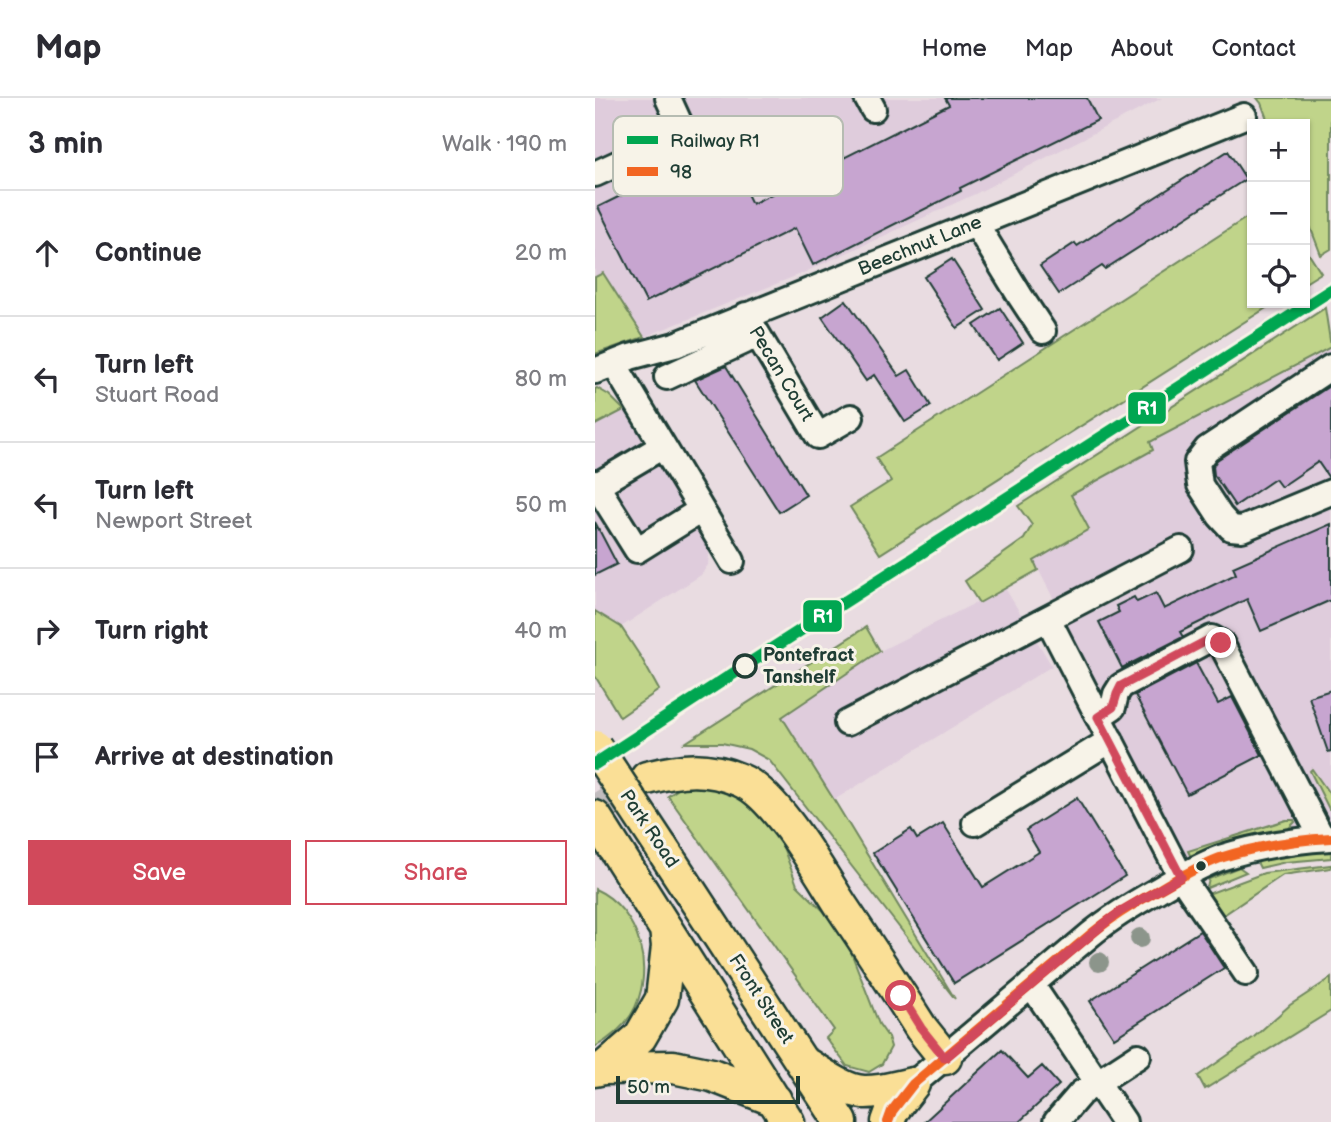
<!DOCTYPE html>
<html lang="en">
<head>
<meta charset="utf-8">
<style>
	:root { --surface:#fff; --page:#f7f7f7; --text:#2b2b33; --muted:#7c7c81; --line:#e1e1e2; --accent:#d1495b }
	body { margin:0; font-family:"Balsamiq Sans",sans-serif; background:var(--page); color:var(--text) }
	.controls { position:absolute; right:21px; top:21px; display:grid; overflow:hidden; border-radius:0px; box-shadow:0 2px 5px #0004 }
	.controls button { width:63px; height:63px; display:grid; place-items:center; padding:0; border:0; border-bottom:2px solid var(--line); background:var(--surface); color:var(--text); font:35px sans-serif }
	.scale { position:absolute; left:21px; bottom:18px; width:184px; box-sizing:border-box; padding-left:7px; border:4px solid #1f3d34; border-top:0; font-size:19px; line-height:24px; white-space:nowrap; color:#1f3d34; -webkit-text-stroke:5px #f7f3e8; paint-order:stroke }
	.stop { position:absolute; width:21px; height:21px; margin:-16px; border:5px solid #d1495b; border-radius:50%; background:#fff }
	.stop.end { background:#d1495b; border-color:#fff; box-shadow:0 2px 7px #0008 }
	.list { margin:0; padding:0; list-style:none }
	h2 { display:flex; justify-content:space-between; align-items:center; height:91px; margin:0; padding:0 28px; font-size:30px }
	h2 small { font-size:23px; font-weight:400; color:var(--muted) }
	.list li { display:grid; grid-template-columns:46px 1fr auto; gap:21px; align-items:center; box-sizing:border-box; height:126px; padding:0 28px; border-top:2px solid var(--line) }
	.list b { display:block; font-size:26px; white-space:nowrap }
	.list p { margin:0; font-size:23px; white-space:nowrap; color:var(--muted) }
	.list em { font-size:23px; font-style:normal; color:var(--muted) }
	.actions { display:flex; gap:14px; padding:21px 28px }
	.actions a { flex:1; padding:16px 0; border:2px solid var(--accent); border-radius:0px; text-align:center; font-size:24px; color:var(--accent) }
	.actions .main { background:var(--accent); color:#fff }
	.icon { flex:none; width:38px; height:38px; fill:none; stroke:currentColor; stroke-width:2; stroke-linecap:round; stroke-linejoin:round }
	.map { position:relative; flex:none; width:736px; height:1024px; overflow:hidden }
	header { display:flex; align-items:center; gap:42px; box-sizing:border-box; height:98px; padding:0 35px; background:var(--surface); border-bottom:2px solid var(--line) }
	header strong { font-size:33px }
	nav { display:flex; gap:38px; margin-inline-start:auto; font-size:24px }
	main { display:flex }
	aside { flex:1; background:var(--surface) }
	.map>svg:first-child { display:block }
	.built { fill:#dfccdc }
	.green { fill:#c0d48a; stroke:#70885f; stroke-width:2 }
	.building { fill:#c7a5d0; stroke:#1f3d34; stroke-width:2 }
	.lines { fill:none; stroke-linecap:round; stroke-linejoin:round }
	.major-tunnel { stroke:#c1bcbe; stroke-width:32; stroke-dasharray:32 16; stroke-linecap:butt }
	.minor-casing { stroke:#1f3d34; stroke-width:30 }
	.major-casing { stroke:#1f3d34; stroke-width:37 }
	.minor { stroke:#f7f3e8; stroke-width:24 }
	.major { stroke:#fadf96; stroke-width:32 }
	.major-bridge-casing { stroke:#1f3d34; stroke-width:37; stroke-linecap:butt }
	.major-bridge { stroke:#fadf96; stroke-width:32 }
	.bus-1-casing { stroke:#f7f3e8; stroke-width:16 }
	.bus-1 { stroke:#f26522; stroke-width:10 }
	.rail-1-casing { stroke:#f7f3e8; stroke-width:18 }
	.rail-1 { stroke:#00a651; stroke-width:12 }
	.tree { fill:#8c958b }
	.route { stroke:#d1495b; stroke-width:9 }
	.stop-dot { fill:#f7f3e8; stroke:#1f3d34; stroke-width:3.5 }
	.bus-dot { fill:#1f3d34; stroke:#f7f3e8; stroke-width:2.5 }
	.labels { text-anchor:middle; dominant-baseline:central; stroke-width:6; stroke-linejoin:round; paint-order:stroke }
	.street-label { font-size:19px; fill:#1f3d34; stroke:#f7f3e8 }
	.stop-label { font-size:19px; font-weight:bold; fill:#1f3d34; stroke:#f7f3e8; text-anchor:start }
	.key { fill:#f7f3e8; stroke:#b6bcb2; stroke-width:2 }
	.key-label { font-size:19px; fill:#1f3d34 }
	.line-badge { stroke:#f7f3e8; stroke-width:2.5 }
	.badge-label { font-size:19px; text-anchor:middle; font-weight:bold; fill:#fff }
</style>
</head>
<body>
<header>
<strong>Map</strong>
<nav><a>Home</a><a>Map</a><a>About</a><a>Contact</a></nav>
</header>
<main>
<aside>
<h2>3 min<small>Walk · 190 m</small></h2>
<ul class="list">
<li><svg class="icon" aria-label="ahead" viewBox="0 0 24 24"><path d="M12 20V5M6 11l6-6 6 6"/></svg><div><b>Continue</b></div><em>20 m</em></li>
<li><svg class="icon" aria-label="left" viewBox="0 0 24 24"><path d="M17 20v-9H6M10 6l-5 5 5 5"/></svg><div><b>Turn left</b><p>Stuart Road</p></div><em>80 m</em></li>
<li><svg class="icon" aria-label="left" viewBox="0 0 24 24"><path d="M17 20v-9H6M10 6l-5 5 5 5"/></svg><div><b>Turn left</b><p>Newport Street</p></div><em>50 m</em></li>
<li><svg class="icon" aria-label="right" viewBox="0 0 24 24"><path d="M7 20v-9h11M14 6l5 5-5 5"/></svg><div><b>Turn right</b></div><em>40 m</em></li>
<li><svg class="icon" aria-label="arrive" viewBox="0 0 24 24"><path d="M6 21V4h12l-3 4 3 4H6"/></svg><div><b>Arrive at destination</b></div></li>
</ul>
<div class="actions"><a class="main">Save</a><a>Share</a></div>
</aside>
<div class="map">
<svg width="736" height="1024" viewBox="0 0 736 1024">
	<rect width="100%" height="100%" fill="#e9dce1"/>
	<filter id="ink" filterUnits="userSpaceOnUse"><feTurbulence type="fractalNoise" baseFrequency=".0143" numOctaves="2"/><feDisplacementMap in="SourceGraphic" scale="14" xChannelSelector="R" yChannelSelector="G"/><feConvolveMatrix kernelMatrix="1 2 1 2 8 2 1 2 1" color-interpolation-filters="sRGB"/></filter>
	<g filter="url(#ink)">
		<path class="built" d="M0 0H567L380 96 208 175 49 239 9 175 0 179Z
			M736 249V726L673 734 594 764 566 716 501 583 439 463 494 431 476 397 558 352 555 344Z
			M29 312 110 440 114 455 113 467 106 477 26 529 0 513V327Z
			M410 490 457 568 239 702 187 619 285 553Z"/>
		<path class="green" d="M662 0H736V151L726 157 710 115V26H674L666 5Z
			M657 116V205H679L285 456 255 409 296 383 281 360Z
			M710 150 726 175 710 185Z
			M8 175 49 239 0 256V179Z
			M730 210 736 249 555 344 558 352 476 397 494 431 439 463 443 472 384 505 370 483 429 441 437 427 423 408Z
			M2 290 14 297 29 312 0 327V291Z
			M0 513 26 529 47 561 64 592 25 619 0 578Z
			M271 529 285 553 187 619 239 702 360 901 174 662 154 651 127 645H90Z
			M717 671 736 698V711H734L715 673Z
			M98 681 134 687 185 741 202 787 247 831 284 926 293 939 296 949 287 966 274 974 252 968 231 940 239 932 73 698Z
			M691 722H699L700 724 693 731 673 734 596 759 593 753Z
			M736 751V760L691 764 665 770 662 764 697 755Z
			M736 767V770L688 777 624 820 610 797 669 775Z
			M644 769 651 774 612 790 614 781Z
			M0 791C45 811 62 875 36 917 27 931 14 941 0 949Z
			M736 880V913L610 991 603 978 659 939 695 907Z"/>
		<path class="building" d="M350 0H492L503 22 365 90 366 93 218 167 200 130 51 204 3 109 128 47 157 106 354 7Z
			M633 53 651 81 510 171 507 168 464 196 445 168 480 145 482 148 525 120 526 121Z
			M357 161 390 212 362 230 329 179Z
			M251 202 304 278 314 272 336 308 310 324 279 277 271 283 227 219Z
			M405 210 428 245 402 262 379 227Z
			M131 268 211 397 184 414 100 282Z
			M736 287V379L734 380 723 364 686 389 680 381 640 408 619 377 618 368 622 362Z
			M0 424 22 466 0 477Z
			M736 426V502L666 533 652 501 585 534 588 539 527 570 504 524 524 514 521 508 539 499 542 504 561 495 569 511 641 476 638 469Z
			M601 565 623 606 637 599 667 657 592 696 540 597Z
			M736 592V653L733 654 714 599Z
			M482 700 530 778 359 885 278 755 316 731 322 741 348 725 388 789 444 754 431 732Z
			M605 833 629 870 519 940 495 903Z
			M407 952 433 980 447 968 464 987 424 1024H329Z"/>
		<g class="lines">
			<path class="major-tunnel" d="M0 713 52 680"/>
			<g class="minor-casing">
				<path id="minor" d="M272 0 278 11
					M0 76 89 35 73 0
					M381 126 425 198 448 233
					M151 217 223 338 256 319
					M19 266 137 463
					M736 269 612 351 602 364 605 387 625 418 636 430 647 431 736 394
					M0 273 35 259 80 247 649 18
					M72 279 150 243 162 236
					M0 385 42 452 106 412
					M2 387 68 348
					M453 521 586 779 651 875
					M503 619 518 609 521 596 526 588 617 540 626 545 727 740
					M252 625 586 451
					M380 725 516 642
					M436 886 529 1024
					M318 986 496 836C517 819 540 805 563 792 583 780 604 768 625 760 659 749 701 742 736 740
					M461 1024 486 995 543 958"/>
			</g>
			<g class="major-casing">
				<path id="major" d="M52 680C86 671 111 668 145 682 182 697 225 775 247 809 274 849 300 889 326 930L350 960
					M0 719 193 1024
					M66 749 246 1024
					M212 967C229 977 248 992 268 994 285 995 302 989 318 986
					M9 970 45 939 67 901 73 848 71 831
					M0 972 9 970 78 969 117 977 180 1002
					M293 1024 297 1013 318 986"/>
			</g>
			<use href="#minor" class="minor"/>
			<use href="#major" class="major"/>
			<g class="major-bridge-casing">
				<path id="major-bridge" d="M0 649 66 749"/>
			</g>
			<use href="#major-bridge" class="major-bridge"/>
			<g class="bus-1-casing">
				<path id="bus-1" d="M293 1024 297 1013 318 986 496 836C517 819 540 805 563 792 583 780 604 768 625 760 659 749 701 742 736 740"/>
			</g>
			<use href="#bus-1" class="bus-1"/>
			<g class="rail-1-casing">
				<path id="rail-1" d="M0 666 150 568 736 192"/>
			</g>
			<use href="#rail-1" class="rail-1"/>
		</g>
		<g class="tree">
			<circle cx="545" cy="840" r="10"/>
			<circle cx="504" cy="864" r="10"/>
		</g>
	</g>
	<g class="lines" filter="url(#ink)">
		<path class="route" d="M306 898 326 930 350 960 510 825 526 813 586 779 503 619 518 609 522 596 526 588 617 540 626 545"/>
	</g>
	<circle class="stop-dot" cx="150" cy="568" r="11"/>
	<circle class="bus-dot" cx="606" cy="768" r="6"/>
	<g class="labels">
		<g class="street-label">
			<text transform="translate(325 148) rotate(-22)">Beechnut Lane</text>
			<text transform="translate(186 276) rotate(59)">Pecan Court</text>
			<text transform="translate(54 731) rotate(56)">Park Road</text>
			<text transform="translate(166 901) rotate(57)">Front Street</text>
		</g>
		<g class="stop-label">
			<text x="168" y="557">Pontefract<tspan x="168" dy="22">Tanshelf</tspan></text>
		</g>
	</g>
	<rect x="18" y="18" width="230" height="80" rx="10" class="key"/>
	<rect x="32" y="38" width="31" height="8" fill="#00a651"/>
	<rect x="32" y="69" width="31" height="9" fill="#f26522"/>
	<g class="key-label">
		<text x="75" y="49">Railway R1</text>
		<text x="75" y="80">98</text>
	</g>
	<g class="line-badge">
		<rect x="532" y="293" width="40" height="34" rx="7" fill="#00a651"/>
		<rect x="207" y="501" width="41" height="34" rx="7" fill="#00a651"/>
	</g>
	<g class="badge-label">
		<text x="552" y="317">R1</text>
		<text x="228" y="525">R1</text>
	</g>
</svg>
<div class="controls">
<button>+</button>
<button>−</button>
<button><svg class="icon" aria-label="locate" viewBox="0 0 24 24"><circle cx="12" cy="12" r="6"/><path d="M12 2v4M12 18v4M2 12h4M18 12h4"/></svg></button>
</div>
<div class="scale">50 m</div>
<div class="stop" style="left:306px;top:898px"></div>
<div class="stop end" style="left:626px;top:545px"></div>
</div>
</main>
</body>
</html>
